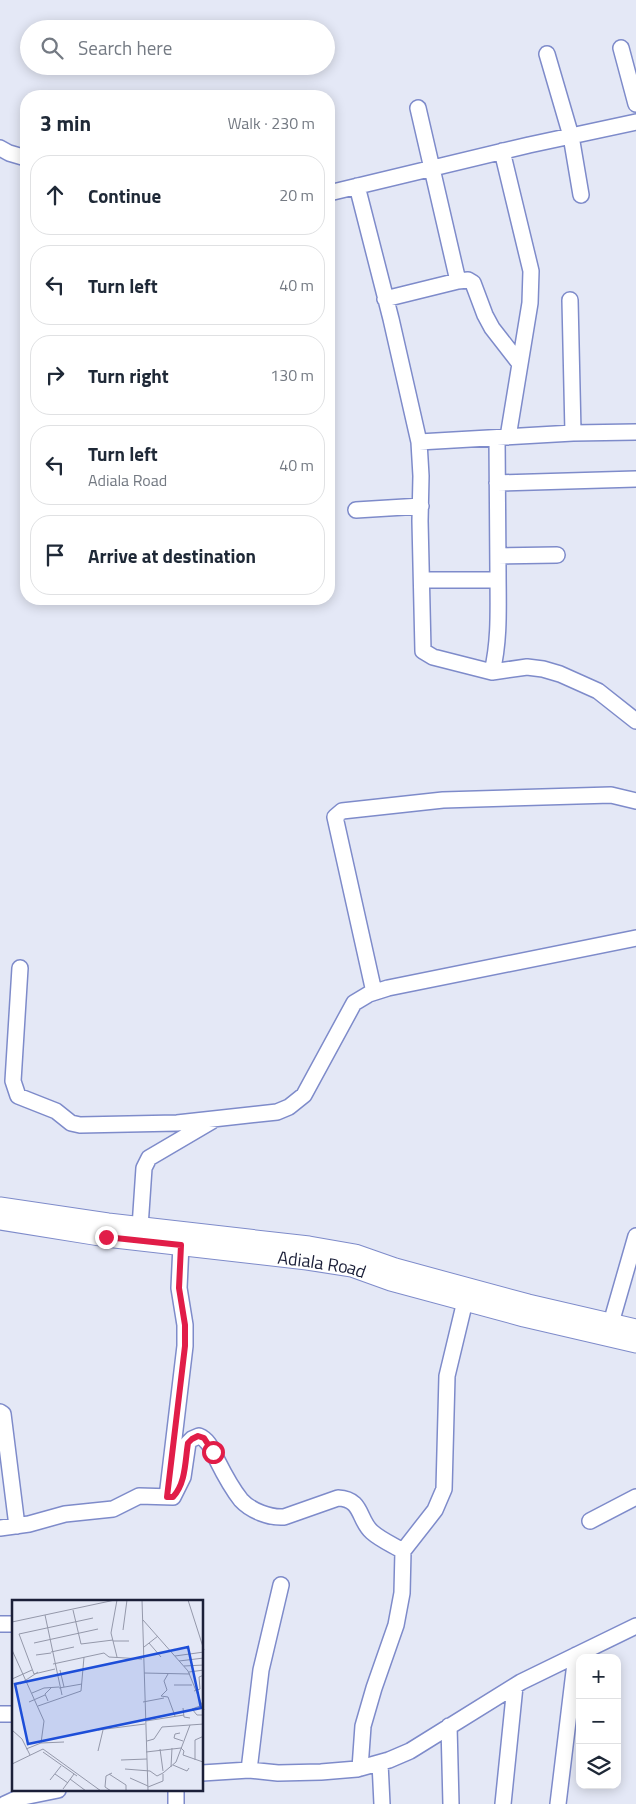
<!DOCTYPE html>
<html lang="en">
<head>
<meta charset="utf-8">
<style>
	:root { --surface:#fff; --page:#f6f6f7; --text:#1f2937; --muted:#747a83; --line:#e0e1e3 }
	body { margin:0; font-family:"Titillium Web",sans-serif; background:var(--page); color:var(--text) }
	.controls { position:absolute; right:15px; bottom:15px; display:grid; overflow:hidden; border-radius:10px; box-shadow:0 2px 12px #0003 }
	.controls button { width:45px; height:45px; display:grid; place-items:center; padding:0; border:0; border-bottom:1px solid var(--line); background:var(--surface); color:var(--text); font:25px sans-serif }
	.stop { position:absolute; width:15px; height:15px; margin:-11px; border:4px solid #e11d48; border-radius:50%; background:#fff }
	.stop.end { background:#e11d48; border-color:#fff; box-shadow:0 1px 5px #0008 }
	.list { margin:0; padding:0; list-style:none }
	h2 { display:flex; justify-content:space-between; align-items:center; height:65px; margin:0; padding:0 20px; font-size:21px }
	h2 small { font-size:16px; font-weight:400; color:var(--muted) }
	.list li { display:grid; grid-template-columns:32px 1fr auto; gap:15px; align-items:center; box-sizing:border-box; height:80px; margin:0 10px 10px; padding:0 10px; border:1px solid var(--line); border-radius:20px }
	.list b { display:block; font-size:19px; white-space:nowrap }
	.list p { margin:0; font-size:16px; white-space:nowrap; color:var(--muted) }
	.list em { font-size:16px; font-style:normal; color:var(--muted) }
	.icon { flex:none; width:28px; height:28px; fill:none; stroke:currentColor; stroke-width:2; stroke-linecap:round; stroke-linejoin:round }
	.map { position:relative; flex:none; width:636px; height:1804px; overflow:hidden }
	.search { position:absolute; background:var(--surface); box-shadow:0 2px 12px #0003; left:20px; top:20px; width:315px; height:55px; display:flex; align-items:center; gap:12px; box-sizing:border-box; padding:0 18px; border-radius:28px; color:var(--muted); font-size:19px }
	.panel { position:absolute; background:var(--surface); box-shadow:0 2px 12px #0003; left:20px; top:90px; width:315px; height:515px; border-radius:20px }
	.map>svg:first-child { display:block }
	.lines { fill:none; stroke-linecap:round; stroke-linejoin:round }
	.minor-casing { stroke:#7e8bca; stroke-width:18 }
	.major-casing { stroke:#7e8bca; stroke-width:21 }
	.minor { stroke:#fff; stroke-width:15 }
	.major { stroke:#fff; stroke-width:19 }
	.route { stroke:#e11d48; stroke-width:6 }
	.labels { text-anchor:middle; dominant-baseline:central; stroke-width:5; stroke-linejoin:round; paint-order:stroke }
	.street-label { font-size:18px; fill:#1b1f38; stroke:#f6f6f6 }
	.inset-road { fill:none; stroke:#9498aa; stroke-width:1 }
	.view { fill:#1d4ed8; fill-opacity:0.15; stroke:#1d4ed8; stroke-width:2.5 }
	.inset-edge { fill:none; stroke:#1b1f38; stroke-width:2.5 }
</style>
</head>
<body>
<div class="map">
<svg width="636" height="1804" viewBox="0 0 636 1804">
	<rect width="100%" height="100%" fill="#e4e8f6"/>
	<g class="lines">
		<g class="minor-casing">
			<path id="minor" d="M621 48 636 104
				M547 54 571 136 581 195
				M418 108 458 281
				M0 148 9 153 26 158
				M502 151 531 271 530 303 508 437
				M357 186 391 319 419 442 421 476 420 521 423 651 433 657 492 672 527 667 543 669 560 674 598 691 636 721
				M329 193 529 145 636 122
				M385 299 458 281 468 280 473 283 485 315 492 328 520 364
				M570 300 573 433
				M419 442 573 433 636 432
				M497 483 636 479
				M356 510 421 506
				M498 556 557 555
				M422 580H498
				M492 672C500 639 498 605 498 572 498 527 497 482 497 438
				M20 968 13 1081 18 1096 56 1111 71 1123 80 1125 177 1123 277 1112 289 1107 304 1095 354 1003 369 994 388 988 636 938
				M374 992 335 817 342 811 443 800 611 795 636 801
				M140 1227 144 1168 149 1158 212 1121
				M611 1323 636 1236
				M0 1412 3 1414 17 1526
				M167 1497 185 1346V1325L179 1288 181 1245
				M590 1521 636 1497
				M0 1528 29 1524 65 1514 113 1509 139 1496 173 1497 183 1477 188 1443 192 1439 199 1436C209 1440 212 1450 217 1460 223 1472 233 1490 241 1500 251 1511 270 1518 284 1517L338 1498C363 1499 358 1520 372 1532 381 1540 393 1545 403 1551
				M0 1624H14
				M0 1714H14
				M449 1726 451 1804
				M380 1763 382 1804
				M360 1768 363 1726 374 1688 396 1625 402 1593 403 1551 435 1510 444 1489 447 1376 465 1301
				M249 1770 261 1670 281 1585
				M202 1773 249 1770 278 1773 321 1772 357 1769 389 1760 410 1751 521 1682 636 1626
				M176 1790V1804
				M5 1804 18 1798 58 1790
				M503 1804 515 1686
				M558 1804 576 1655"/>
		</g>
		<g class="major-casing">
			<g id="major">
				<path d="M0 1207 108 1223 309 1246 355 1254 395 1268 528 1304 636 1329"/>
				<path id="s1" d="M0 1220 106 1237 307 1260 352 1267 391 1281 524 1317 636 1343"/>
			</g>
		</g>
		<use href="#minor" class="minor"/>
		<use href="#major" class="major"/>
	</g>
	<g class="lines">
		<path class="route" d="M106 1237 181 1245 179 1288 185 1325V1346L167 1497H173C186 1483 185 1461 188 1443L192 1439 198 1436 204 1438 213 1452"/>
	</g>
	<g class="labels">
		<g class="street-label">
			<text stroke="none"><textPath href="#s1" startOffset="325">Adiala Road</textPath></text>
		</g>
	</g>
	<g transform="translate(12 1600)">
		<rect width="191" height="191" fill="#e4e8f6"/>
		<path class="inset-road" d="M130 0 136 191M176 0 192 50M61 10 69 44 101 40M33 15 50 95M131 20 176 71 192 110M0 22 103 0M111 30 115 0M101 41H117M22 43 86 29M137 43 149 57M132 47 146 36M0 50 32 121 29 143 14 149M39 52 62 47M24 55 39 53M163 56 192 52M105 57 99 33 105 0M167 61 192 58M41 64 92 53 97 57 130 59M172 66 192 65M43 69 22 74 7 34 81 18M48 70 52 87M177 72 192 70M132 73 178 74M156 74 152 81 155 90 149 96 156 97 163 116M0 79 20 70M8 84 26 72M162 85H180M47 88 70 84M182 91 188 89 187 77 192 75M20 93 32 88 47 87M36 101 33 94 40 87M17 102 33 95M131 102 152 98M26 106 69 91 72 57M188 106 180 109 185 115H192M171 108 172 117 178 118M134 121 172 115M0 130 10 139 18 155M86 130 133 124M168 133 163 134 162 138 171 141M135 141 142 139 150 127 192 124M29 143 52 142M148 149 151 171M86 151 91 130M31 152 65 176M134 152 169 148 172 151 171 155M171 155 191 162M109 160 135 159M183 160V140L192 136M0 164 31 149 89 191M161 165 175 171 177 168M159 167 160 148M113 169 138 171 145 176 151 173 164 162 178 125M43 174 56 183M97 174 114 185V191M118 178 136 186M58 179 74 191M38 180 49 166M136 187 151 181V174M51 189 62 174M99 191 93 187 94 176 100 173"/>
		<path class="view" d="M176 47 189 108 16 144 3 84Z"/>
		<rect width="191" height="191" class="inset-edge"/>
	</g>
</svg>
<div class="controls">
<button>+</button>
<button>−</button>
<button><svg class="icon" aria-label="layers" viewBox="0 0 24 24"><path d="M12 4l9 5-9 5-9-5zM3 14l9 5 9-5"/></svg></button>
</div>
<div class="stop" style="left:213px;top:1452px"></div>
<div class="stop end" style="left:106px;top:1237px"></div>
<div class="search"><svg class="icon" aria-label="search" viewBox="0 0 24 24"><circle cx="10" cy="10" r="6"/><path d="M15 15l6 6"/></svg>Search here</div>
<section class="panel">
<h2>3 min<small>Walk · 230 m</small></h2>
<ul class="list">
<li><svg class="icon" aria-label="ahead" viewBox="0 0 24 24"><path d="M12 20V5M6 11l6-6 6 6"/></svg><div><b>Continue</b></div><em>20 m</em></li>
<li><svg class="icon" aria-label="left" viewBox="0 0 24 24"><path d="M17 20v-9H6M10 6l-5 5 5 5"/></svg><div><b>Turn left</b></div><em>40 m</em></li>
<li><svg class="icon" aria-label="right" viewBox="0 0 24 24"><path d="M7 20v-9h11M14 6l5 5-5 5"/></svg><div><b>Turn right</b></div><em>130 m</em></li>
<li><svg class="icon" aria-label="left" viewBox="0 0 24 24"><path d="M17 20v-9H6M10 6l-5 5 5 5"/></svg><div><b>Turn left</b><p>Adiala Road</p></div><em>40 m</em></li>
<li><svg class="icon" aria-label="arrive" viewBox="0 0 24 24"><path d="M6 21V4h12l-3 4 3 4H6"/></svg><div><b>Arrive at destination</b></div></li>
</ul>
</section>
</div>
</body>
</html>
